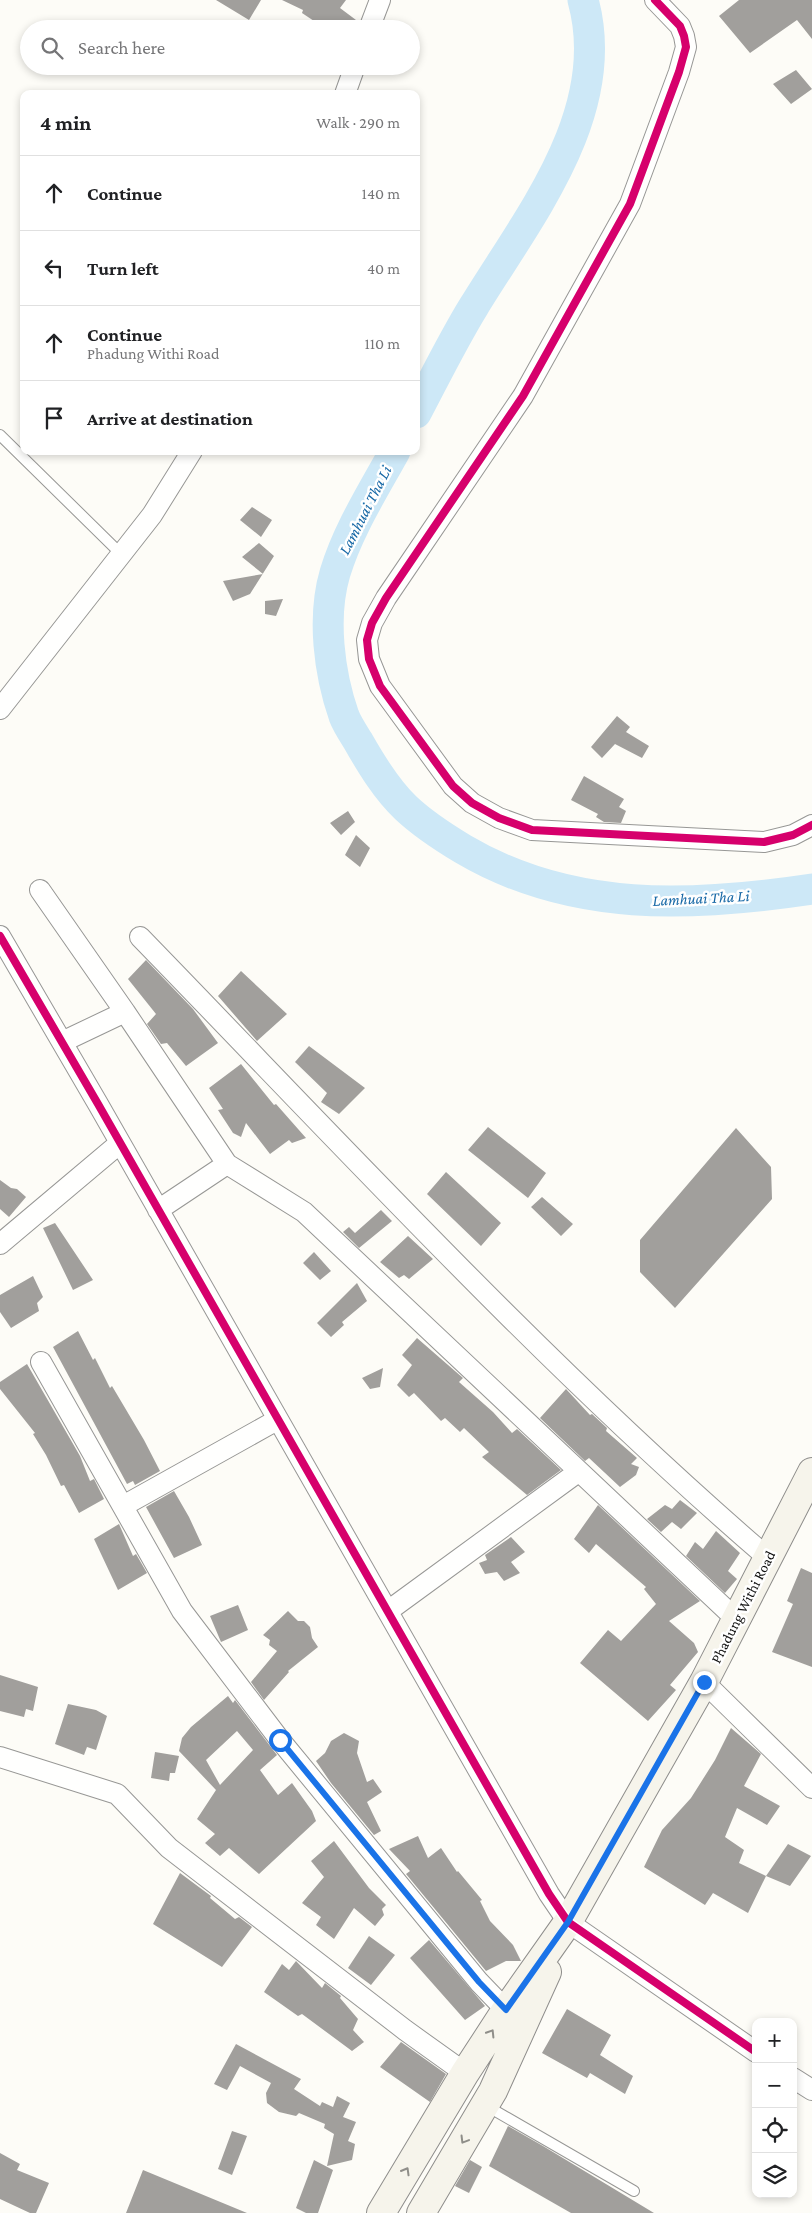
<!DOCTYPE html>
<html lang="en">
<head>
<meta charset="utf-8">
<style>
	:root { --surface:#fff; --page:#f6f6f6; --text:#202124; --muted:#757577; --line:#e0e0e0 }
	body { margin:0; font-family:"Crimson Pro",serif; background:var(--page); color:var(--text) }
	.controls { position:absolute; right:15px; bottom:15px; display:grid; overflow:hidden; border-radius:10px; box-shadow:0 2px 8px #0003 }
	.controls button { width:45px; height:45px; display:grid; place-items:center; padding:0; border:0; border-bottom:1px solid var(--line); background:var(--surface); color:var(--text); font:25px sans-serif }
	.stop { position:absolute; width:15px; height:15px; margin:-11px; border:4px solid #1a73e8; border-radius:50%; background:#fff }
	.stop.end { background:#1a73e8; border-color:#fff; box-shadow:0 1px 5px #0008 }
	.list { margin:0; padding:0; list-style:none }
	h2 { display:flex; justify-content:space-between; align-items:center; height:65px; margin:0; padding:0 20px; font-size:21px }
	h2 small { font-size:16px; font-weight:400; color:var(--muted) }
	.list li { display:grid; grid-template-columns:32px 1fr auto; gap:15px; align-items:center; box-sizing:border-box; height:75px; padding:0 20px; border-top:1px solid var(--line) }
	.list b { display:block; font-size:19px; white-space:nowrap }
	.list p { margin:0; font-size:16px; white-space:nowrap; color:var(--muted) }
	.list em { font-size:16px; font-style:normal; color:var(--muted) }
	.icon { flex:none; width:28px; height:28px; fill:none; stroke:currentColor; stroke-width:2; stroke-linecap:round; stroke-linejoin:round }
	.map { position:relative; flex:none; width:812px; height:2213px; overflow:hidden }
	.search { position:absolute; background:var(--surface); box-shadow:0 2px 8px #0003; left:20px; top:20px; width:400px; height:55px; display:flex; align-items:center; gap:12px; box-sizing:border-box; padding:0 18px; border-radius:28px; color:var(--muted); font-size:19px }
	.panel { position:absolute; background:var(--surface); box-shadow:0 2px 8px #0003; left:20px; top:90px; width:400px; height:365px; border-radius:10px }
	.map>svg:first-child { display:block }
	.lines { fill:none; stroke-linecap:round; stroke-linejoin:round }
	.river { stroke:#cde8f7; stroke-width:31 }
	.building { fill:#a19f9c; fill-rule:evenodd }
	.service-casing { stroke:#979795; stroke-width:12 }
	.minor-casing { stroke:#979795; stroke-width:22 }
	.secondary-casing { stroke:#8e8d8b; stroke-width:30 }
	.service { stroke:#fffffe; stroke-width:10 }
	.minor { stroke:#fffffe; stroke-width:20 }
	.secondary { stroke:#f6f4eb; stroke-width:28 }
	.cycleway-casing { stroke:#fff; stroke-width:11 }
	.cycleway { stroke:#d6006c; stroke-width:8 }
	.oneway { stroke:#8f8e89 }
	.route { stroke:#1a73e8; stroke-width:6 }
	.labels { text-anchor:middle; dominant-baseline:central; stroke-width:5; stroke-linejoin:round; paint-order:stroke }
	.street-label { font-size:15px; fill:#111; stroke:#fff }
	.water-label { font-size:16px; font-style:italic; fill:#1768a6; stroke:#fff }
</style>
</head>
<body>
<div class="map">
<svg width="812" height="2213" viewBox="0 0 812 2213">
	<rect width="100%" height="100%" fill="#fdfcf7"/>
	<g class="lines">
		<path class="river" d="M416 413C435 377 453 340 474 306 529 216 614 112 583 0
			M395 451C373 491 348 530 335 573 322 617 329 673 344 716 347 724 353 733 358 741 371 764 386 789 406 808 423 824 443 837 463 849 571 913 692 907 812 889"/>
	</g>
	<path class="building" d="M216 0H261L249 20Z
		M282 0H346L340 8 356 20 351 29H326L302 13 303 10Z
		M739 0H812V39L797 20 750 53 719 16Z
		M796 70 812 89 791 104 773 84Z
		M252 507 272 520 261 537 240 520Z
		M259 543 274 556 250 594 233 601 223 581 263 574 242 557Z
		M283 599 276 616 265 614V601Z
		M617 716 630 727 626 732 649 746 642 758 615 744 602 758 591 747Z
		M584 776 624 799 619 807 626 811 621 823 604 822 596 817 598 814 571 800Z
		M348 811 355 822 341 835 330 823Z
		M356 835 370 848 360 867 345 855Z
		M146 960 193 1009 218 1043 186 1066 167 1043 161 1044 147 1024 156 1014 128 979Z
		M241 971 287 1014 257 1041 218 996Z
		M309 1046 365 1088 339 1114 321 1102 327 1093 295 1062Z
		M241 1064 274 1105 276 1104 306 1138 292 1143 289 1140 270 1154 246 1123 241 1137 233 1133 218 1110 223 1109 209 1088Z
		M488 1127 546 1173 528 1198 468 1150Z
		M736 1128 771 1167 772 1199 675 1308 640 1272V1240Z
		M446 1172 501 1223 481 1246 427 1194Z
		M0 1180 11 1188 17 1189 26 1197 9 1217 0 1209Z
		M542 1197 573 1224 561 1236 531 1207Z
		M381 1210 392 1221 359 1248 343 1232 349 1227 355 1233Z
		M55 1223 93 1280 73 1290 43 1228Z
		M408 1236 433 1259 409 1279 404 1275 399 1278 380 1262Z
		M314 1252 331 1271 320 1280 303 1263Z
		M33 1276 43 1297 37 1303 39 1311 11 1328 0 1312V1295Z
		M357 1283 367 1301 342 1322 344 1325 331 1337 317 1323Z
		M78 1331 93 1360 95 1358 110 1388 112 1386 144 1440 160 1471 135 1485 133 1481 127 1484 53 1347Z
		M417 1338 463 1378 459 1382 493 1412 512 1433 517 1429 561 1470 527 1495 482 1457 489 1452 464 1428 460 1432 445 1418 441 1421 414 1393 409 1397 397 1385 412 1365 402 1355Z
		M27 1364 80 1456 90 1481 94 1479 104 1499 79 1513 64 1485 61 1486 46 1455 33 1434 35 1433 0 1389V1382Z
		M383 1368 380 1387 370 1389 362 1378Z
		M566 1389 590 1415 592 1414 607 1428 606 1431 637 1458 631 1464 639 1467 636 1475 620 1487 589 1458 585 1461 540 1418Z
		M174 1491 189 1517 202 1545 174 1558 146 1507Z
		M680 1500 697 1513 681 1529 672 1522 661 1532 647 1519 665 1505 672 1509Z
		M598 1505 700 1601 669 1621 694 1643 698 1652 670 1685 676 1690 648 1721 580 1663 608 1630 621 1641 656 1604 644 1589 646 1587 596 1544 589 1553 574 1539Z
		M119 1524 133 1556 136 1554 147 1573 118 1590 94 1539Z
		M716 1531 740 1553 728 1571 737 1579 725 1593 686 1556 695 1542 703 1549Z
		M511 1537 525 1552 511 1562 520 1573 504 1581 497 1572 485 1574 479 1563 487 1560 485 1555Z
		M801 1568 812 1573V1667L772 1652 793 1604 787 1601Z
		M238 1605 248 1630 221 1642 210 1616Z
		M288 1611 298 1621H304L310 1627 312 1638 318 1647 288 1671 289 1672 264 1700 251 1682 277 1651 269 1645 270 1640 263 1635Z
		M0 1675 38 1687 33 1711 26 1709 24 1717 0 1711Z
		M228 1696 233 1703 235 1700 277 1755 260 1770 278 1795 292 1783 312 1811 316 1821 259 1874 229 1848 220 1856 205 1843 215 1834 197 1819 216 1790 179 1751 182 1738 191 1727ZM237 1731 253 1750 220 1785 206 1760Z
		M68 1704 96 1710 107 1716 96 1750 87 1747 84 1755 55 1744Z
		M731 1728 761 1754 744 1786 780 1806 767 1825 737 1808 725 1837 744 1850 739 1863 766 1876 748 1913 713 1893 705 1905 644 1867 662 1830 691 1798 715 1760Z
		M344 1733 359 1741 357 1753 367 1782 373 1779 382 1792 367 1802 381 1831 374 1835 331 1783 316 1761 325 1753 331 1741Z
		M155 1752 179 1756 175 1773H170L169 1781 151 1778Z
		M418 1836 428 1858 441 1848 457 1872 458 1871 482 1900 480 1901 490 1921 513 1945 521 1961H506L486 1971 406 1874 410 1871 389 1849Z
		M334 1841 369 1888 386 1905 382 1909 384 1915 375 1926 354 1908 334 1939 316 1925 321 1917 302 1903 324 1877 311 1861Z
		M788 1844 811 1856 790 1886 766 1876Z
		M180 1873 211 1896 210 1898 235 1919 239 1917 252 1927 222 1967 153 1924Z
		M369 1936 395 1955 371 1985 348 1968Z
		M429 1940 485 2006 465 2020 410 1958Z
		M296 1961 322 1988 325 1983 341 1996 340 1998 358 2019 353 2030 364 2042 352 2051 302 2014 298 2016 264 1992 282 1964 289 1970Z
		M567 2009 611 2035 600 2055 633 2076 625 2094 590 2073 587 2078 542 2053Z
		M401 2042 446 2074 430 2102 380 2067Z
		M236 2044 301 2079 294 2089 320 2106 322 2102 333 2107 337 2096 350 2103 343 2117 356 2122 348 2141 355 2144 352 2160 327 2166 334 2134 324 2128 325 2124 299 2113 296 2116 279 2112 267 2103 266 2093 271 2083 240 2066 227 2090 214 2084Z
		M508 2126 543 2146 654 2213H571L489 2166Z
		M232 2131 247 2136 232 2175 218 2169Z
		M0 2153 20 2164 17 2170 49 2183 36 2213H30L0 2199Z
		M314 2160 333 2170 318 2213H306L296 2208Z
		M470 2160 482 2167 469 2193 455 2186Z
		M143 2170 247 2213H126Z"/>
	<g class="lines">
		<g class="service-casing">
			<path id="service" d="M0 435 121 554
				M485 2105 634 2191"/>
		</g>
		<g class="minor-casing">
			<path id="minor" d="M655 0 680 26 684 36 686 47 679 72 630 204 523 396 386 598 372 623 367 640 369 659 380 686 453 786 472 803 499 818 532 830 764 842 793 835 812 825
				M369 29 380 0
				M345 94 355 66
				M0 709 152 515 192 451
				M40 890 125 1012 62 1042
				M0 936 98 1104 549 1894 568 1922 756 2052
				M140 937C344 1147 546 1367 768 1558
				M125 1012 227 1164 304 1212 737 1620
				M158 1210 227 1164
				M0 1244 120 1143
				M41 1362 182 1611 280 1740 479 1982 506 2010
				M123 1506 277 1420
				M388 1611 578 1472
				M704 1682 812 1788
				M0 1757 117 1794 169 1848 405 2030 465 2073
				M793 2078 812 2090"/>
		</g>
		<g class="secondary-casing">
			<path id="secondary" d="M381 2213 465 2073 506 2010 568 1922 704 1682 812 1472
				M421 2213 493 2091 547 1972"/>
		</g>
		<use href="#service" class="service"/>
		<use href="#minor" class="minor"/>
		<use href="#secondary" class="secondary"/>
		<g class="cycleway-casing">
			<path id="cycleway" d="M655 0 680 26 684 36 686 47 679 72 630 204 523 396 386 598 372 623 367 640 369 659 380 686 453 786 472 803 499 818 532 830 764 842 793 835 812 825
				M0 936 98 1104 549 1894 568 1922 756 2052"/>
		</g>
		<use href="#cycleway" class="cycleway"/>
	</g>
	<defs><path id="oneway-chevron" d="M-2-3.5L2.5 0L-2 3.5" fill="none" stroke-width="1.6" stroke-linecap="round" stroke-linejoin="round" transform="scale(1.25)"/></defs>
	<g class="oneway">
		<use href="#oneway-chevron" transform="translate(491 2033) rotate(-58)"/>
		<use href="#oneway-chevron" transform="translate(464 2140) rotate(121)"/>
		<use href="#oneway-chevron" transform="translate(406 2171) rotate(-60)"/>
	</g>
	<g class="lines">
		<path class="route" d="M280 1740 479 1982 506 2010 568 1922 704 1682"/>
	</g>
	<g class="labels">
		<g class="street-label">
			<text transform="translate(743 1607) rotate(-63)">Phadung Withi Road</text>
		</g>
		<g class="water-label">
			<text transform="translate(365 510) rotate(-63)">Lamhuai Tha Li</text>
			<text transform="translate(701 898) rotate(-3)">Lamhuai Tha Li</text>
		</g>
	</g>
</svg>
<div class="controls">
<button>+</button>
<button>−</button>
<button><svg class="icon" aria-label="locate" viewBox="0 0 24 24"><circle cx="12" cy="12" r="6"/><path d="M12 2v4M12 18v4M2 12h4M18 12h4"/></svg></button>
<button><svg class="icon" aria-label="layers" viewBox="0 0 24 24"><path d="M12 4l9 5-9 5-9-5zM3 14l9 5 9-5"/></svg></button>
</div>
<div class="stop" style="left:280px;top:1740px"></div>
<div class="stop end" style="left:704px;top:1682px"></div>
<div class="search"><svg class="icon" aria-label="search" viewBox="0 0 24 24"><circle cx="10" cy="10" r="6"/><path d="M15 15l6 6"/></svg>Search here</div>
<section class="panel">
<h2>4 min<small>Walk · 290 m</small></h2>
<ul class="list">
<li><svg class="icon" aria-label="ahead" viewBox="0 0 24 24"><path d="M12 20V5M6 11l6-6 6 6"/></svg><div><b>Continue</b></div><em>140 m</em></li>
<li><svg class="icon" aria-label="left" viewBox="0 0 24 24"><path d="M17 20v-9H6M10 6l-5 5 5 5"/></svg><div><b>Turn left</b></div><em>40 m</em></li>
<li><svg class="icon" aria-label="ahead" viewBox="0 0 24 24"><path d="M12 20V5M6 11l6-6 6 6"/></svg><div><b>Continue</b><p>Phadung Withi Road</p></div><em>110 m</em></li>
<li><svg class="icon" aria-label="arrive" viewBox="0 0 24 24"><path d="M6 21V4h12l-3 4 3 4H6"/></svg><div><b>Arrive at destination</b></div></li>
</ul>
</section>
</div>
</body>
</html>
